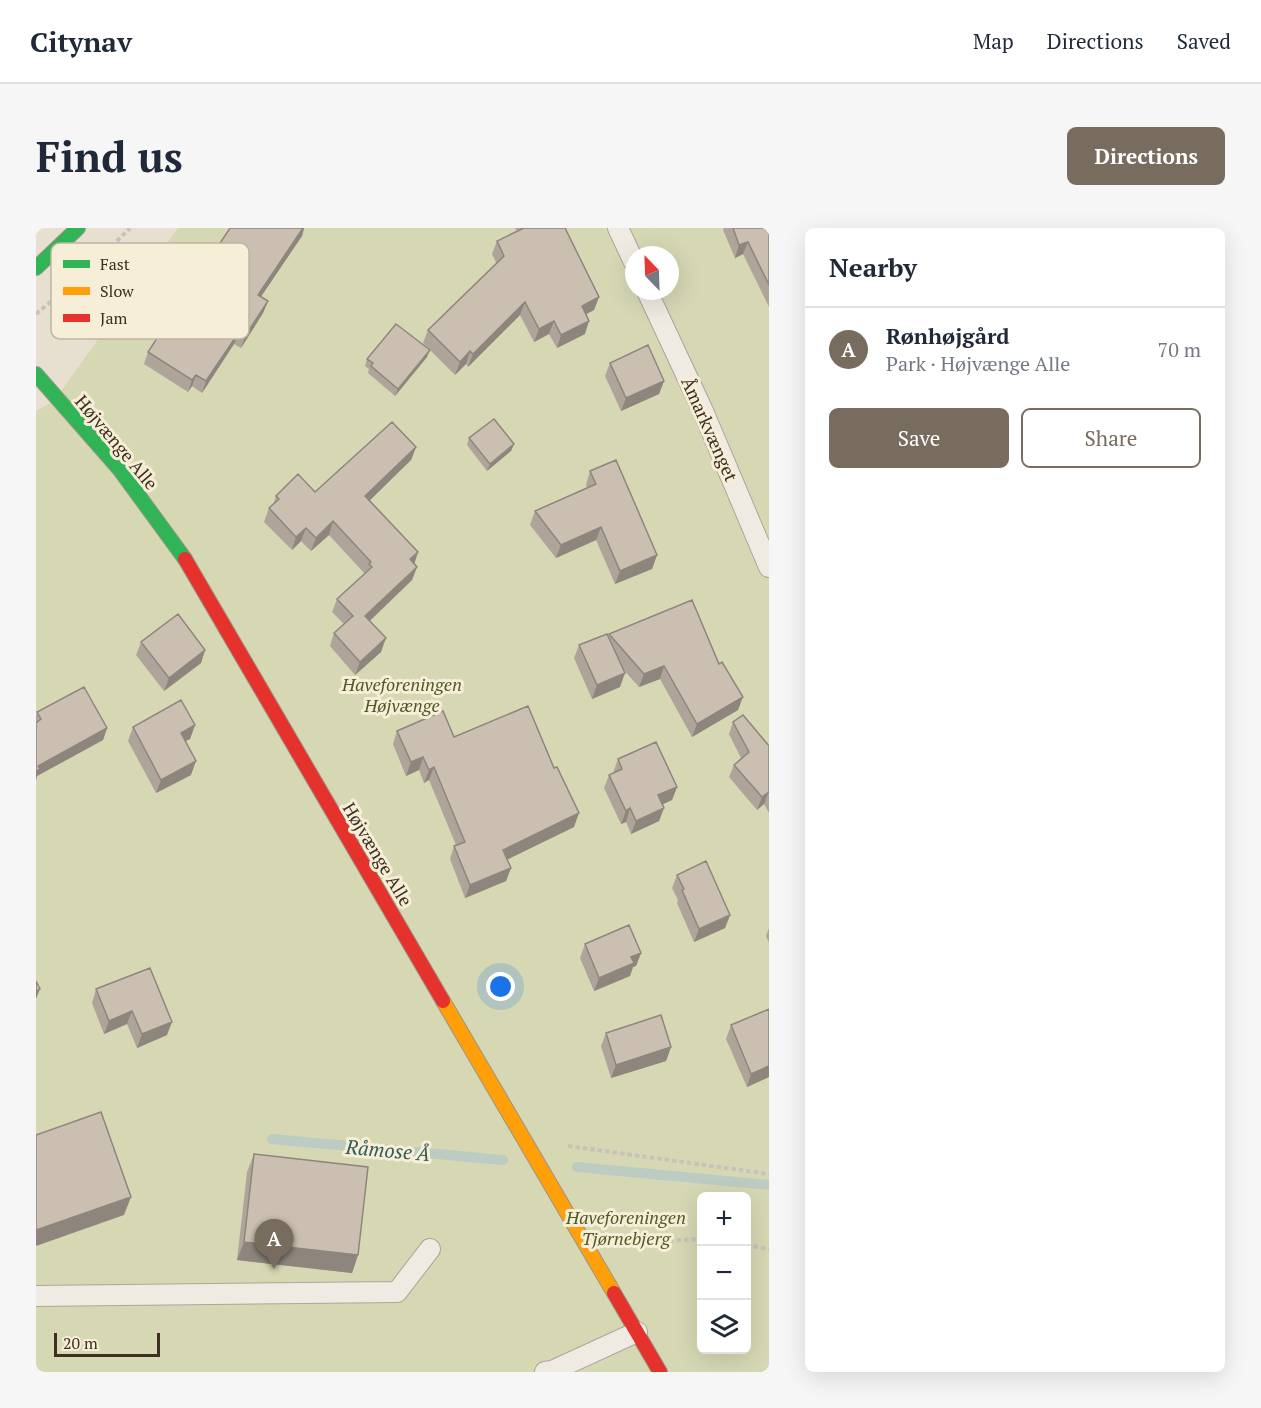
<!DOCTYPE html>
<html lang="en">
<head>
<meta charset="utf-8">
<style>
	:root { --surface:#fff; --page:#f6f6f7; --text:#1f2937; --muted:#747a83; --line:#e0e1e3; --accent:#786c5e }
	body { margin:0; font-family:"PT Serif",serif; background:var(--page); color:var(--text) }
	.controls { position:absolute; right:18px; bottom:18px; display:grid; overflow:hidden; border-radius:9px; box-shadow:0 6px 24px #0002 }
	.controls button { width:54px; height:54px; display:grid; place-items:center; padding:0; border:0; border-bottom:2px solid var(--line); background:var(--surface); color:var(--text); font:30px sans-serif }
	.compass { position:absolute; left:589px; top:18px; width:54px; height:54px; border-radius:50%; background:var(--surface); box-shadow:0 6px 24px #0002; rotate:337deg }
	.scale { position:absolute; left:18px; bottom:15px; width:106px; box-sizing:border-box; padding-left:6px; border:3px solid #3d2e20; border-top:0; font-size:16px; line-height:21px; white-space:nowrap; color:#3d2e20; -webkit-text-stroke:4px #f7eed8; paint-order:stroke }
	.you { position:absolute; left:465px; top:759px; width:21px; height:21px; margin:-15px; border:4px solid #fff; border-radius:50%; background:#1a73e8; box-shadow:0 0 0 9px #1a73e833 }
	.badge { display:grid; place-items:center; width:39px; height:39px; border-radius:50%; background:var(--accent); color:#fff; font-size:20px; font-weight:700 }
	.pin { position:absolute; translate:-50% -50px; filter:drop-shadow(0 2px 3px #0008) }
	.pin::after { content:''; position:absolute; top:32px; width:21px; height:18px; background:inherit; clip-path:polygon(0 0,100% 0,50% 100%) }
	.list { margin:0; padding:0; list-style:none }
	h2 { display:flex; justify-content:space-between; align-items:center; height:78px; margin:0; padding:0 24px; font-size:26px }
	h2 small { font-size:20px; font-weight:400; color:var(--muted) }
	.list li { display:grid; grid-template-columns:39px 1fr auto; gap:18px; align-items:center; box-sizing:border-box; height:84px; padding:0 24px; border-top:2px solid var(--line) }
	.list b { display:block; font-size:22px; white-space:nowrap }
	.list p { margin:0; font-size:20px; white-space:nowrap; color:var(--muted) }
	.list em { font-size:20px; font-style:normal; color:var(--muted) }
	.actions { display:flex; gap:12px; padding:18px 24px }
	.actions a { flex:1; padding:14px 0; border:2px solid var(--accent); border-radius:9px; text-align:center; font-size:21px; color:var(--accent) }
	.actions .main { background:var(--accent); color:#fff }
	.icon { flex:none; width:33px; height:33px; fill:none; stroke:currentColor; stroke-width:2; stroke-linecap:round; stroke-linejoin:round }
	.map { position:relative; flex:none; width:733px; height:1144px; overflow:hidden; border-radius:9px }
	header { display:flex; align-items:center; gap:36px; box-sizing:border-box; height:84px; padding:0 30px; background:var(--surface); border-bottom:2px solid var(--line) }
	header strong { font-size:28px }
	nav { display:flex; gap:33px; margin-inline-start:auto; font-size:21px }
	.intro { display:flex; align-items:center; justify-content:space-between; box-sizing:border-box; height:144px; padding:0 36px }
	h1 { margin:0; font-size:42px }
	.button { padding:15px 27px; border-radius:9px; background:var(--accent); color:#fff; font-size:21px; font-weight:700 }
	main { display:flex; gap:36px; padding:0 36px }
	aside { flex:1; background:var(--surface); border-radius:9px; box-shadow:0 6px 24px #0002 }
	.map>svg:first-child { display:block }
	.garden { fill:#d6d7b3; fill-rule:evenodd }
	.lines { fill:none; stroke-linecap:round; stroke-linejoin:round }
	.stream { stroke:#bcccc2; stroke-width:10 }
	.lane-casing { stroke:#ada599; stroke-width:22 }
	.fast-casing { stroke:#9c958a; stroke-width:16 }
	.slow-casing { stroke:#9c958a; stroke-width:16 }
	.jam-casing { stroke:#9c958a; stroke-width:16 }
	.path { stroke:#c8c2b9; stroke-width:4; stroke-dasharray:4.5 3; stroke-linecap:butt }
	.lane { stroke:#efebe3; stroke-width:20 }
	.fast { stroke:#30b455; stroke-width:14 }
	.slow { stroke:#ff9f0a; stroke-width:14 }
	.jam { stroke:#e5322d; stroke-width:14 }
	.wall { fill:#afa499 }
	.shaded-wall { fill:#8e867d }
	.building { fill:#cbbfb2; stroke:#8e867d; stroke-width:1.5 }
	.labels { text-anchor:middle; dominant-baseline:central; stroke-width:6; stroke-linejoin:round; paint-order:stroke }
	.street-label { font-size:18px; fill:#3d2e20; stroke:#f7eed8 }
	.park-label { font-size:18px; font-style:italic; fill:#4d5a26; stroke:#f7eed8 }
	.water-label { font-size:20px; font-style:italic; fill:#2f5d5a; stroke:#f7eed8 }
	.key { fill:#f7eed8; stroke:#bfb4a1; stroke-width:1.5 }
	.key-label { font-size:16px; fill:#3d2e20 }
</style>
</head>
<body>
<header>
<strong>Citynav</strong>
<nav><a>Map</a><a>Directions</a><a>Saved</a></nav>
</header>
<div class="intro"><h1>Find us</h1><a class="button">Directions</a></div>
<main>
<div class="map">
<svg width="733" height="1144" viewBox="0 0 733 1144">
	<rect width="100%" height="100%" fill="#e7e0d1"/>
	<path class="garden" d="M142 0H733V1144H0V183L18 173ZM598 27H634V63H598ZM666 968H710V1122H666Z"/>
	<g class="lines">
		<path class="stream" d="M236 911 467 932
			M541 939 733 957"/>
		<g class="lane-casing">
			<path id="lane" d="M582 0 598 34
				M611 63 667 183 733 339
				M0 1068 361 1064 394 1021
				M509 1144 516 1143 601 1104"/>
		</g>
		<g class="fast-casing">
			<path id="fast" d="M0 40 42 0
				M0 146 84 242 149 331"/>
		</g>
		<g class="slow-casing">
			<path id="slow" d="M407 773 578 1065"/>
		</g>
		<g class="jam-casing">
			<path id="jam" d="M149 331 407 773
				M578 1065 624 1144"/>
		</g>
		<path class="path" d="M49 45 94 0
			M0 86 18 71
			M532 918 733 946
			M588 1015 666 1011
			M710 1017 733 1021"/>
		<use href="#lane" class="lane"/>
		<use href="#fast" class="fast"/>
		<use href="#slow" class="slow"/>
		<use href="#jam" class="jam"/>
	</g>
	<path class="wall" d="M194 0H268L266 8 225 68 232 73 227 85 205 120 198 116 166 165 156 158 152 164 108 136 112 124 147 106 170 71 156 62 161 50Z
		M479 0H529L563 69 558 82 550 86 549 106 521 120 513 106 498 114 484 87 432 139 430 136 419 147 387 115 392 102 461 36 456 26 461 13 481 3Z
		M688 0H733V79L707 26 699 30 687 2Z
		M391 129 359 168 332 145 333 141 329 138 331 131Z
		M574 135 628 153 623 166 585 183 569 148Z
		M433 210 478 216 475 223 451 243 431 217Z
		M380 219 375 232 334 272 382 324 378 336 381 339 376 352 334 393 345 424 319 447 294 418 298 405 308 396 296 384 301 371 329 346 293 307 275 323 265 313 256 322 228 294 233 280 237 277 240 268 279 264Z
		M554 243 621 327 616 341 579 356 560 312 520 330 494 297 499 283 551 260 550 257Z
		M573 406 702 482 656 509 624 451 603 459 587 441 584 459 556 471 538 430 543 417 572 408Z
		M105 414 169 422 165 435 128 463 100 427Z
		M1 484 71 500 67 512 1 548 0 552V488Z
		M697 494 733 518V585L728 576 721 582 693 549 698 537 705 530 693 506Z
		M159 497 154 511 149 513 155 547 120 565 92 513 97 499Z
		M361 503 418 509 538 599 471 631 475 640 470 653 429 670 414 631 418 618 420 617 393 552 388 555 383 542 370 548 357 516Z
		M582 531 641 559 636 572 626 576 628 580 623 593 595 606 590 594 585 596 568 560 573 547 577 545Z
		M641 647 694 687 689 700 658 714 641 675 642 672 636 660Z
		M733 700V715L730 708Z
		M549 716 605 725 600 738 597 739 594 748 558 763 544 730Z
		M114 740 131 807 101 820 91 796 68 806 56 775 60 761Z
		M733 781V849L711 859 690 811 695 797Z
		M570 805 635 819 630 833 575 850 565 818Z
		M218 926 322 1027 316 1045 201 1032 211 944Z"/>
	<path class="shaded-wall" d="M267 0H268L266 8 218 79 222 67Z
		M712 14 707 26 699 30 703 17Z
		M563 69 558 82 541 91 546 78Z
		M232 73 227 85 205 120 209 108Z
		M489 74 484 87 432 139 437 126Z
		M518 93 513 106 498 114 503 101Z
		M553 93 549 106 521 120 525 107Z
		M203 104 198 116 166 165 170 153Z
		M394 122 391 129 359 168 362 161Z
		M434 123 430 136 419 147 424 134Z
		M160 147 156 158 152 164 156 152Z
		M628 153 623 166 585 183 590 170Z
		M478 216 475 223 451 243 454 236Z
		M380 219 375 232 325 281 329 268Z
		M297 293 293 307 275 323 280 310Z
		M565 299 560 312 520 330 525 317Z
		M270 300 265 313 256 322 260 309Z
		M382 324 378 337 374 331Z
		M621 327 616 341 579 356 584 343Z
		M381 339 376 352 325 401 329 388Z
		M350 410 345 424 319 447 324 434Z
		M169 422 165 435 128 463 133 450Z
		M628 438 624 451 603 459 608 446Z
		M589 445 584 459 556 471 561 457Z
		M707 469 702 482 656 509 661 496Z
		M159 497 154 511 140 518 145 505Z
		M71 500 67 512 1 548 0 552V543L2 538Z
		M387 529 383 542 370 548 375 534Z
		M160 533 155 547 120 565 125 552Z
		M398 539 393 552 388 555 393 542Z
		M641 559 636 572 617 581 622 567Z
		M733 563 728 576 721 582 726 569Z
		M594 580 590 594 585 596 590 583Z
		M628 580 623 593 595 606 600 593Z
		M543 585 538 599 462 636 467 622Z
		M475 640 470 653 429 670 434 657Z
		M694 687 689 700 658 714 663 701Z
		M605 725 600 738 597 739 594 748 558 763 563 750 595 729Z
		M4 761 0 771V763Z
		M96 783 91 796 68 806 73 793Z
		M136 794 131 807 101 820 106 806Z
		M635 819 630 833 575 850 580 837Z
		M733 838V849L711 859 715 846Z
		M95 969 88 987 0 1018V1002Z
		M208 1014 322 1027 316 1045 201 1032Z"/>
	<path class="building" d="M194 0H267L222 67 232 73 209 108 203 104 170 153 160 147 156 152 112 124 131 95 147 106 177 60 161 50Z
		M488 0H529L563 69 546 78 553 93 525 107 518 93 503 101 489 74 437 126 434 123 424 134 392 102 468 28 461 13Z
		M697 0H733V57L712 14 703 17Z
		M360 96 394 122 362 161 335 138 337 135 331 131Z
		M612 117 628 153 590 170 574 135Z
		M458 191 478 216 454 236 433 210Z
		M356 194 380 219 329 268 382 324 374 331 381 339 329 388 350 410 324 434 298 405 317 388 301 371 336 339 333 336 335 334 297 293 280 310 270 300 260 309 233 280 243 271 240 268 262 246 279 264Z
		M580 232 621 327 584 343 565 299 525 317 499 283 560 256 554 243Z
		M656 372 683 436 686 434 707 469 661 496 628 438 608 446 573 406Z
		M142 386 169 422 133 450 105 414Z
		M571 406 589 445 561 457 543 417Z
		M48 459 71 500 2 538 4 541 0 543V495L5 491 1 484Z
		M145 472 159 497 145 505 160 533 125 552 97 499Z
		M492 478 518 540 521 539 543 585 467 622 475 640 434 657 418 618 429 614 398 539 393 542 387 529 375 534 361 503 407 483 418 509Z
		M707 487 733 518V564L726 569 698 537 713 524 697 494Z
		M620 514 641 559 622 567 628 580 600 593 594 580 590 583 573 547 586 541 582 531Z
		M670 633 694 687 663 701 646 662 648 661 641 647Z
		M593 697 605 725 595 729 598 735 563 750 549 716Z
		M114 740 136 794 106 806 96 783 73 793 60 761Z
		M0 753 4 761 0 763Z
		M733 781V838L715 846 695 797Z
		M625 787 635 819 580 837 570 805Z
		M65 884 95 969 0 1002V907Z
		M218 926 332 939 322 1027 208 1014Z"/>
	<g class="labels">
		<g class="street-label">
			<text transform="translate(674 201) rotate(66)">Åmarkvænget</text>
			<text transform="translate(81 214) rotate(50)">Højvænge Alle</text>
			<text transform="translate(342 626) rotate(59)">Højvænge Alle</text>
		</g>
		<g class="park-label">
			<text x="366" y="456">Haveforeningen<tspan x="366" dy="21">Højvænge</tspan></text>
			<text x="590" y="989">Haveforeningen<tspan x="590" dy="21">Tjørnebjerg</tspan></text>
		</g>
		<g class="water-label">
			<text transform="translate(352 922) rotate(5)">Råmose Å</text>
		</g>
	</g>
	<rect x="15" y="15" width="198" height="96" rx="9" class="key"/>
	<rect x="27" y="32" width="27" height="8" fill="#30b455"/>
	<rect x="27" y="59" width="27" height="8" fill="#ff9f0a"/>
	<rect x="27" y="86" width="27" height="8" fill="#e5322d"/>
	<g class="key-label">
		<text x="64" y="42">Fast</text>
		<text x="64" y="69">Slow</text>
		<text x="64" y="96">Jam</text>
	</g>
</svg>
<div class="controls">
<button>+</button>
<button>−</button>
<button><svg class="icon" aria-label="layers" viewBox="0 0 24 24"><path d="M12 4l9 5-9 5-9-5zM3 14l9 5 9-5"/></svg></button>
</div>
<svg class="compass" viewBox="-18 -18 36 36"><path d="M0-13l5 13h-10z" fill="#e53935"/><path d="M0 13l5-13h-10z" fill="#747a83"/></svg>
<div class="scale">20 m</div>
<div class="you"></div>
<div class="pin badge" style="left:238px;top:1041px">A</div>
</div>
<aside>
<h2>Nearby<small></small></h2>
<ul class="list">
<li><span class="badge">A</span><div><b>Rønhøjgård</b><p>Park · Højvænge Alle</p></div><em>70 m</em></li>
</ul>
<div class="actions"><a class="main">Save</a><a>Share</a></div>
</aside>
</main>
</body>
</html>
